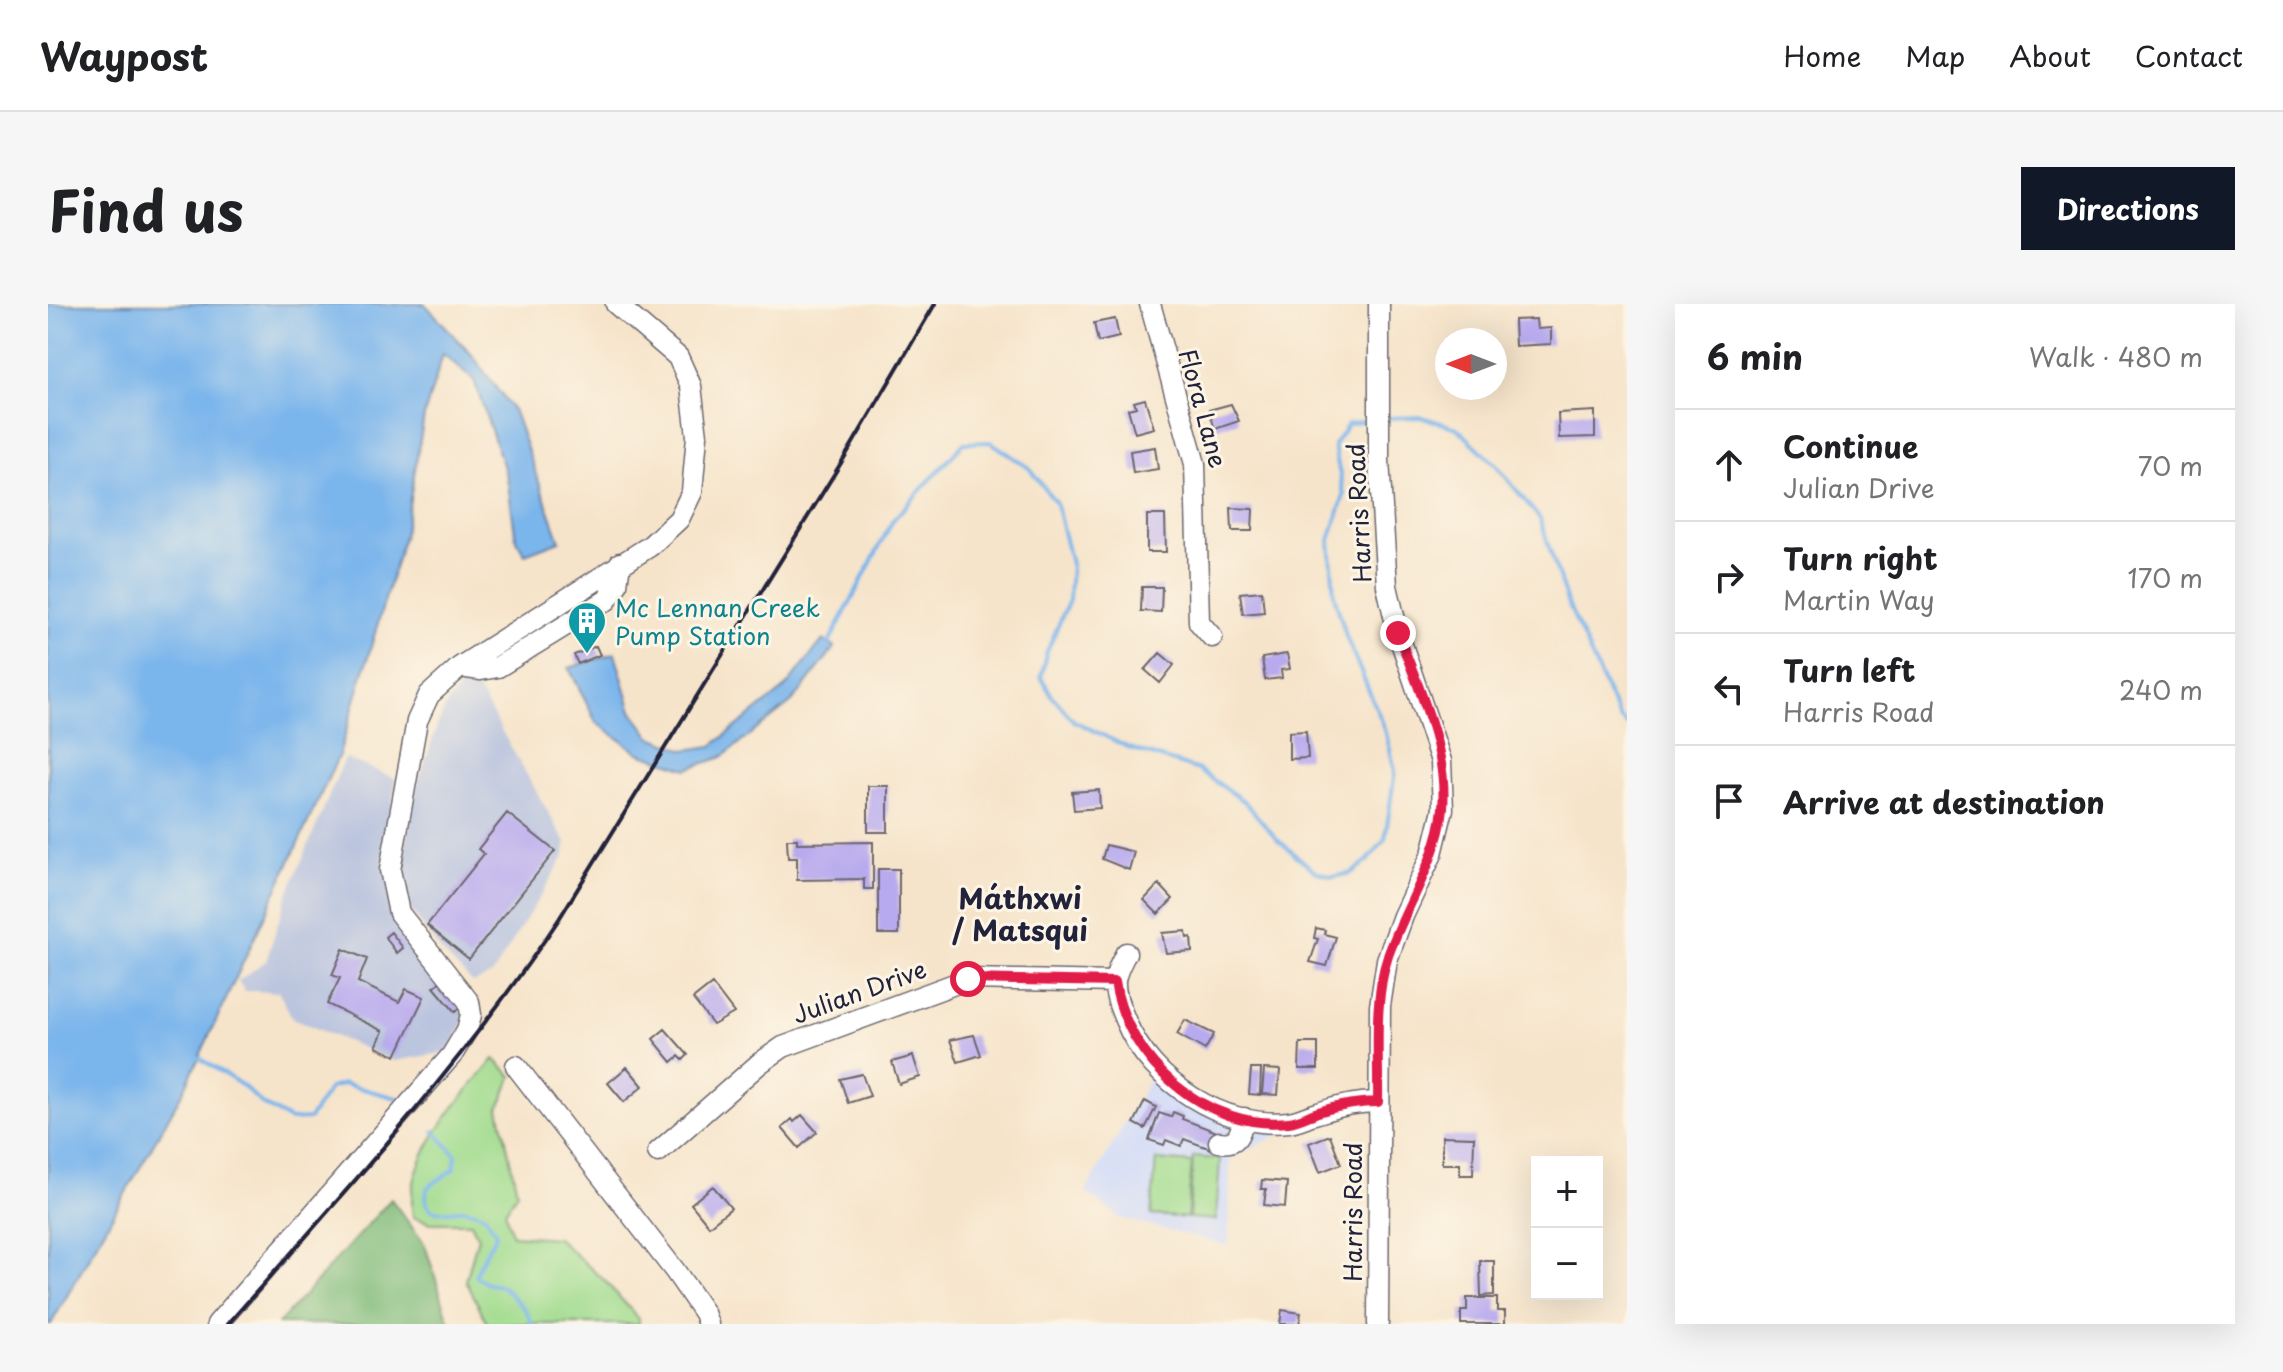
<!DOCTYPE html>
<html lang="en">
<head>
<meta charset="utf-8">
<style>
	:root { --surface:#fff; --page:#f6f6f6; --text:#202124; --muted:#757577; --line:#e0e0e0; --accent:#111827 }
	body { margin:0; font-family:"Playpen Sans",sans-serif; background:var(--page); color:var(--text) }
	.controls { position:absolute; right:24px; bottom:24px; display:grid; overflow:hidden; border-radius:0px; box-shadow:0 8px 32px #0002 }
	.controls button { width:72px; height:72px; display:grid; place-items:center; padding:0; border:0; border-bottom:2px solid var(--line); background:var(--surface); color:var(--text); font:40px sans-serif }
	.compass { position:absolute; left:1387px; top:24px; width:72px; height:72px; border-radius:50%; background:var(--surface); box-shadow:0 8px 32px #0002; rotate:270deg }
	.stop { position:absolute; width:24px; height:24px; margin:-18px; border:6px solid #e11d48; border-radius:50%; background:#fff }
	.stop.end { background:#e11d48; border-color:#fff; box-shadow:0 2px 8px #0008 }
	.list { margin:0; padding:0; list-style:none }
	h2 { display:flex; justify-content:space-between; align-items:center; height:104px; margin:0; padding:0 32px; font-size:34px }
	h2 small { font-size:26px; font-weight:400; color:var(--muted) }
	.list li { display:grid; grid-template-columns:52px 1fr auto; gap:24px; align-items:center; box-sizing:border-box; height:112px; padding:0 32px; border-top:2px solid var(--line) }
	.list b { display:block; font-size:30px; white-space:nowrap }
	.list p { margin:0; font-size:26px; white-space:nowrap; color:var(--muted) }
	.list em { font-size:26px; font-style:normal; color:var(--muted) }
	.icon { flex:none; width:44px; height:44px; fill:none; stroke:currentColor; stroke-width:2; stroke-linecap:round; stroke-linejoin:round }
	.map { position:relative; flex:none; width:1579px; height:1020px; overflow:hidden; border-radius:0px }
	header { display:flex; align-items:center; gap:48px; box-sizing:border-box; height:112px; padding:0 40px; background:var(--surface); border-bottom:2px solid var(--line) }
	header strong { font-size:38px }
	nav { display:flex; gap:44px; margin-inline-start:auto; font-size:28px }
	.intro { display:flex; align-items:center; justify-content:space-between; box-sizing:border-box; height:192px; padding:0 48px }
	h1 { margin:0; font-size:56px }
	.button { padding:20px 36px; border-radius:0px; background:var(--accent); color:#fff; font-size:28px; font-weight:700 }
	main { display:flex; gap:48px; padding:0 48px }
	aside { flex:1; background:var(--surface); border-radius:0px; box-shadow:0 8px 32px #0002 }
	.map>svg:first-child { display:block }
	.built { fill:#d0daf9 }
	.industrial { fill:#bac4de }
	.green { fill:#a2dc8f; stroke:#627f65; stroke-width:2 }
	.forest { fill:#81bc7a; stroke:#526f5a; stroke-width:2 }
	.water { fill:#7ab5ec; stroke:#4e6c94; stroke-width:2 }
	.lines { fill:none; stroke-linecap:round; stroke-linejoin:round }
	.stream { stroke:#7ab5ec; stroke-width:4 }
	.building { fill:#b8aaee }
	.minor-casing { stroke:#6c666d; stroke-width:23 }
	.minor { stroke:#fff; stroke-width:20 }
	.rail { stroke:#22223b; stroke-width:4 }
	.route { stroke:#e11d48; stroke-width:10 }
	.labels { text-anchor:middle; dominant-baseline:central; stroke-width:6; stroke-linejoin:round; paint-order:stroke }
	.street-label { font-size:24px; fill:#22223b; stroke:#fcf5e5 }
	.culture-label { font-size:24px; fill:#0d838f; stroke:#fcf5e5; text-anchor:start }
	.quarter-label { font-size:28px; font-weight:bold; fill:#22223b; stroke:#fcf5e5 }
</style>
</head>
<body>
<header>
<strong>Waypost</strong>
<nav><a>Home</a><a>Map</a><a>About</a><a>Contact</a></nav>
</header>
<div class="intro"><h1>Find us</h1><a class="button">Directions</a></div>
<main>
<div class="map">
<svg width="1579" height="1020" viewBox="0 0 1579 1020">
	<rect width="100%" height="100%" fill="#fcf5e5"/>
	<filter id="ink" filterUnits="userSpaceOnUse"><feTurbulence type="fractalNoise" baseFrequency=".0125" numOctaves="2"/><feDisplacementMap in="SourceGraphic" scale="16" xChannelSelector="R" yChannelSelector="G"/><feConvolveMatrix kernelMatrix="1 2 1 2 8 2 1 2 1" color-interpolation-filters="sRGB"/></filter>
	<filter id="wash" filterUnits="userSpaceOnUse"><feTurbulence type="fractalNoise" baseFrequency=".006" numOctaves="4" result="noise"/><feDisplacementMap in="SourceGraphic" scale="32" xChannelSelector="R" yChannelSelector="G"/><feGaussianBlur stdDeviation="1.8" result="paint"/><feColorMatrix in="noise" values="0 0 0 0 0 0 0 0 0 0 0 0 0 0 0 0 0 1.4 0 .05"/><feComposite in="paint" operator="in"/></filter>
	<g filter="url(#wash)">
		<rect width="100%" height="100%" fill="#f6e4ca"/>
		<path class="built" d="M1105 770 1203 825 1233 830 1182 854 1181 942 1072 914 1037 888Z"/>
		<path class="industrial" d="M421 370 518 539 517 551 444 671 425 679 394 648 362 605 353 566 367 488 389 422 399 400Z
			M297 454 348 475 335 558 381 660 418 713 400 748 346 757 244 714 231 688 197 687 190 677 218 657 238 594Z"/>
		<path class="green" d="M446 755 464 772 451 804 469 888 457 908 464 931 509 934 556 976 591 1015V1020H440L418 977 430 933 423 919H383L365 913C355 852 411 799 446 755Z
			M1145 853 1172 855 1168 916 1141 914Z
			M1108 856 1144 859 1139 914 1103 911Z"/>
		<path class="forest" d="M343 895 377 941 402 1020H230Z"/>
		<path class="water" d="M0 0H377L424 51 466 108 512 237 477 250 468 236 459 173 426 76 395 50 376 112 356 231 291 451 136 786 3 1020H0Z
			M775 336 787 343 744 398 674 453 639 465 591 449 548 418 521 364 567 349 584 407 603 433 637 446 664 442 737 384Z"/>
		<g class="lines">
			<path class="stream" d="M1338 114 1374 113 1409 124 1448 161 1492 215 1518 295 1571 414 1579 421
				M780 341 845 216 916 139 943 138 981 164 1008 199 1023 260 1021 296 998 350 993 373 1004 392 1026 417 1081 444 1151 466 1197 498 1230 536 1267 567 1285 573 1303 569 1319 557 1337 536 1347 467 1337 425 1299 335 1286 291 1282 236 1296 191 1286 141 1300 120 1325 116
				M147 751 195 782 214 800 242 816 261 815 282 784 296 780 349 794
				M386 827 408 851 406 865 379 884C373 919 399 904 419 906 425 906 432 910 437 912L448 929C443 943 430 959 428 972L440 980 454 982 478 1006 484 1020"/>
		</g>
		<g id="blocks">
			<path class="building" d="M1067 15 1071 33 1050 38 1046 19Z
				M1488 15 1489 25 1503 24V40L1467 42 1466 16Z
				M1097 95 1106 124 1087 129 1080 105 1088 103 1086 98Z
				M1183 100 1191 117 1167 125 1161 106Z
				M1547 107V133L1511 134 1510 109Z
				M1107 143 1110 165 1085 169 1082 147Z
				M1183 204 1205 205 1204 227H1184Z
				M1099 211H1117L1118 248H1099Z
				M1094 283H1114L1113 308 1093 307Z
				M1214 287 1216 308 1195 310 1192 289Z
				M548 342 552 351 530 360 526 351Z
				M1112 349 1126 361 1112 379 1097 366Z
				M1239 350 1242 365 1233 366 1234 374 1217 376 1214 354Z
				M1258 427 1260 454 1241 455V428Z
				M820 482H840V528H820Z
				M1051 486 1052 504 1026 506 1024 488Z
				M459 509 507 547 421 655 379 621 436 550 430 545Z
				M739 535H749V539L825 538V585H816V575L749 576V554H740Z
				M1058 541 1086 548 1081 566 1054 555Z
				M830 565H851V630H830Z
				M1111 580 1125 595 1110 610 1096 596Z
				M1268 624 1277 626 1276 630 1288 633 1279 662 1262 658 1270 635 1266 634Z
				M1138 627 1139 634 1143 633 1144 647 1118 649 1114 629Z
				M343 628 355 644 349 649 337 633Z
				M295 645 319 655 310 678 351 698 358 685 376 693 348 752 328 743 335 727 279 700 292 674 284 671Z
				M394 676 415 701 407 708 386 683Z
				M664 680 686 709 665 721 645 695Z
				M1137 716 1166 730 1157 746 1129 730Z
				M617 725 640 751 635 756 631 752 624 758 605 735Z
				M926 731 933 751 910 758 902 736Z
				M1252 739H1270V765H1251Z
				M865 752 872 773 851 780 844 758Z
				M579 763 595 782 576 798 560 779Z
				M1203 765H1213L1212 791 1201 790Z
				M1216 765 1232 766 1230 791 1214 790Z
				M814 770 822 792 800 799 792 775Z
				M1097 797 1108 803 1097 825 1086 819Z
				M1125 808 1135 812 1134 815 1169 828 1163 845 1136 835 1133 842 1118 836 1116 841 1101 836 1111 809 1123 813Z
				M754 811 769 828 751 844 734 824 744 815 746 818Z
				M1282 831 1293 860 1272 868 1261 839Z
				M1394 832 1426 833 1425 871H1412V860H1394Z
				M1214 876 1239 878 1237 903 1216 901 1218 885H1213Z
				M665 882 683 904 661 922 643 900Z
				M1432 957H1446V991L1433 992Z
				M1419 994H1449V1007H1457V1020H1413V1007H1419Z
				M1234 1006 1253 1009 1251 1020H1232Z"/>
		</g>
	</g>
	<g filter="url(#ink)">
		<use href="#blocks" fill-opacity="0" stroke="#6c666d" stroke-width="2"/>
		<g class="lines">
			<g class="minor-casing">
				<path id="minor" d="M1102 0 1147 160 1151 318 1164 333
					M412 363 433 366 450 363 559 296 569 281 572 259
					M1078 649C1074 657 1068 667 1067 677 1066 691 1073 706 1078 718 1103 778 1175 825 1241 818 1250 817 1261 811 1270 809 1290 802 1309 798 1330 798
					M468 762 627 967 656 1009 660 1020
					M1171 838C1190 841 1192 830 1196 814
					M610 848 712 759 735 743 920 675 1067 678
					M169 1020 404 751 419 726 423 711 421 698 351 609 342 566 369 417 381 391 412 363 602 242 631 215 644 188 649 132 643 82 630 53 568 0
					M1330 1020 1332 702 1339 656 1355 612 1384 550 1395 505 1393 457 1350 329 1339 282 1331 156V0"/>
			</g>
			<use href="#minor" class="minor"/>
			<path class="rail" d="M180 1020C296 889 414 761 511 615L798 151 887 0"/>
		</g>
	</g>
	<g class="lines" filter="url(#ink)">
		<path class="route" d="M920 675 1067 678C1079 757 1158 827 1241 818 1251 817 1261 811 1270 808 1290 802 1309 798 1330 798 1331 751 1325 697 1340 652 1357 603 1390 556 1395 504 1400 444 1370 384 1350 329"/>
	</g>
	<defs>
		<g id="building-pin" transform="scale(2)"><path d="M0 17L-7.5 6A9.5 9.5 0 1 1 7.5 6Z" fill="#0f9aa8" stroke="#fcf5e5"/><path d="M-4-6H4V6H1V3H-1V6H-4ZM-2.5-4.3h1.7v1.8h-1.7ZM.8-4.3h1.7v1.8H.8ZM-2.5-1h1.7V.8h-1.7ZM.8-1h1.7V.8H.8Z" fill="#fff"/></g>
	</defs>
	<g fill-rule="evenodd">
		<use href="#building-pin" x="539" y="317"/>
	</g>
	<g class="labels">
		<g class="street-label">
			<text transform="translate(1156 104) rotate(75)">Flora Lane</text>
			<text transform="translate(1310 209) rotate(-93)">Harris Road</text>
			<text transform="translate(811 687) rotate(-20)">Julian Drive</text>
			<text transform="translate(1304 908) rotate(-90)">Harris Road</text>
		</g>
		<g class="culture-label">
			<text x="567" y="303">Mc Lennan Creek<tspan x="567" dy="28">Pump Station</tspan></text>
		</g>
		<g class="quarter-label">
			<text x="972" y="593">Máthxwi<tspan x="972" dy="32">/ Matsqui</tspan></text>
		</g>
	</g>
</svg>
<div class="controls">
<button>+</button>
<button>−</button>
</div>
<svg class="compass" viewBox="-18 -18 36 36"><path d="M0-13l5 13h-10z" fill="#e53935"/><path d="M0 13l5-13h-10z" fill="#757577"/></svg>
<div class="stop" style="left:920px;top:675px"></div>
<div class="stop end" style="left:1350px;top:329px"></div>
</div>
<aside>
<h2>6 min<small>Walk · 480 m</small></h2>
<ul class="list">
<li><svg class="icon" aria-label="ahead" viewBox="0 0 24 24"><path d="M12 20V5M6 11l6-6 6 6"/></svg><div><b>Continue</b><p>Julian Drive</p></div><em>70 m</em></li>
<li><svg class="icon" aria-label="right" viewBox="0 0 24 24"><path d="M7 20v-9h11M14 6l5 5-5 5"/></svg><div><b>Turn right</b><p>Martin Way</p></div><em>170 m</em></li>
<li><svg class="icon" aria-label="left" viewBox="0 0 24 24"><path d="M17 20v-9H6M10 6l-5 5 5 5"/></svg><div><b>Turn left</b><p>Harris Road</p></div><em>240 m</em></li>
<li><svg class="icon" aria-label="arrive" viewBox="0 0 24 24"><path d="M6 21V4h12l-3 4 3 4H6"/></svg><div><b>Arrive at destination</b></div></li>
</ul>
</aside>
</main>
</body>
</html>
